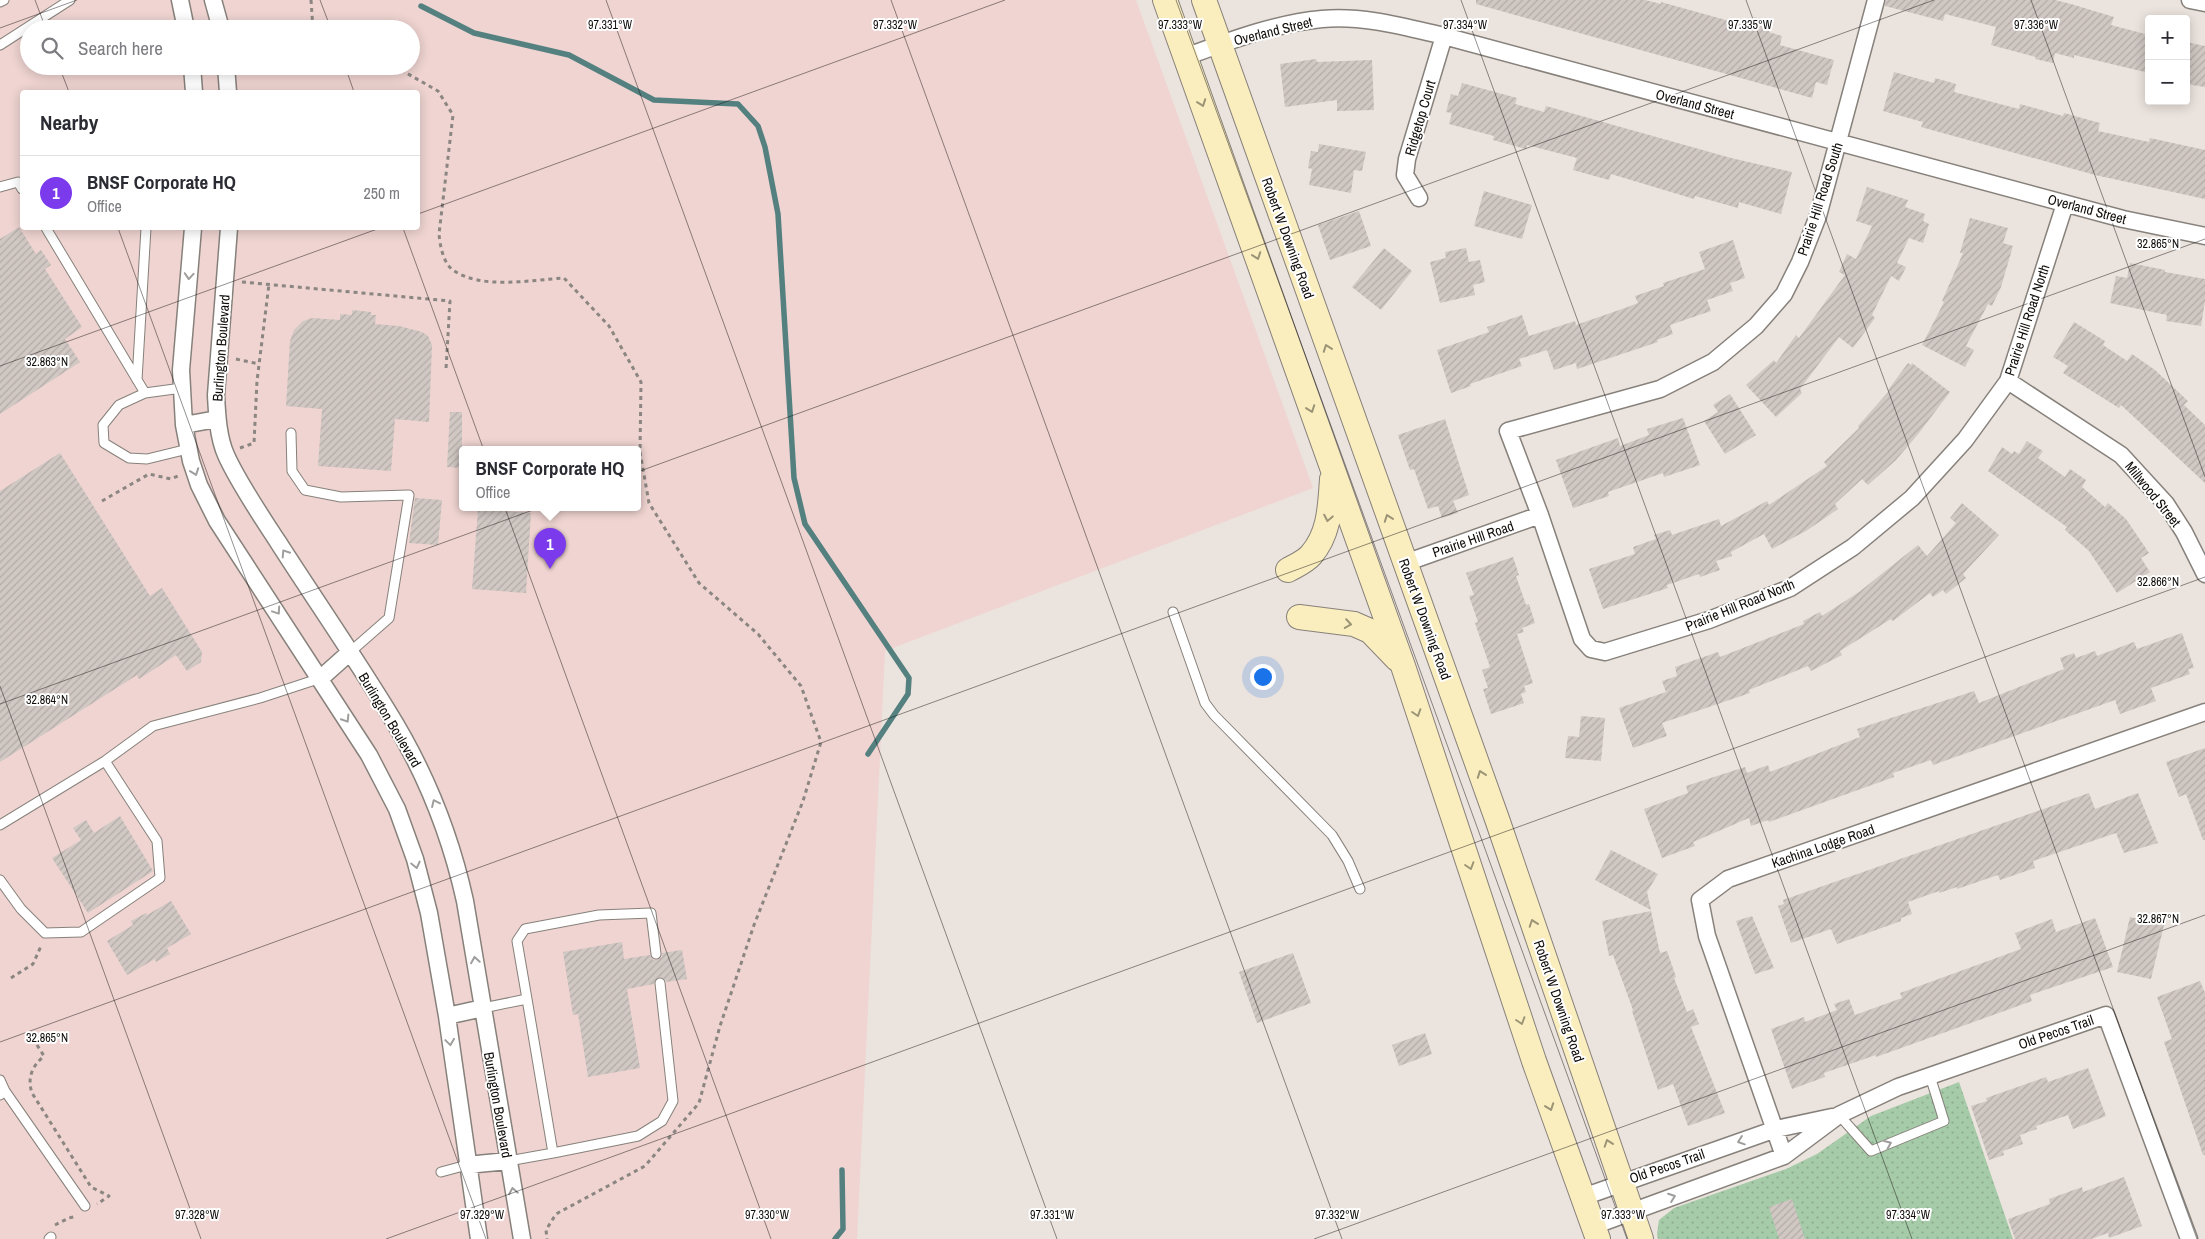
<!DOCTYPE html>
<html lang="en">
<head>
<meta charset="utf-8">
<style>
	:root { --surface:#fff; --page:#f7f7f7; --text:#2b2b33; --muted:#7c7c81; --line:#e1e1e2; --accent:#7c3aed }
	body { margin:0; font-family:"Archivo Narrow",sans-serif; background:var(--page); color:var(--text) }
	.controls { position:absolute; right:15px; top:15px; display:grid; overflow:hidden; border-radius:5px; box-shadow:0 2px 12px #0003 }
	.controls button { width:45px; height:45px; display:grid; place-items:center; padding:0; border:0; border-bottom:1px solid var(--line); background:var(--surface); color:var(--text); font:25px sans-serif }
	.you { position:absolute; left:1262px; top:676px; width:18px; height:18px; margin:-12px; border:4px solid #fff; border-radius:50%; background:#1a73e8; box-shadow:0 0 0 8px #1a73e833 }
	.badge { display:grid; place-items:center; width:32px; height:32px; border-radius:50%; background:var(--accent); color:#fff; font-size:16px; font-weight:700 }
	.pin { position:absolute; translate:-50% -41px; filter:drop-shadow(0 1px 2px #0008) }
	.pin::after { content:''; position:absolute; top:26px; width:18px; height:15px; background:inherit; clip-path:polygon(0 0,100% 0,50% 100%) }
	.popup { position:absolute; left:459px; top:446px; width:182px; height:65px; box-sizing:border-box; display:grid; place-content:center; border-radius:5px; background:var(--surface); filter:drop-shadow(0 1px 4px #0005); font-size:16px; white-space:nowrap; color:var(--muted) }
	.popup b { font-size:19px; color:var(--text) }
	.popup::after { content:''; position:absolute; left:50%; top:100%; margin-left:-10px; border:10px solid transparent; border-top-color:var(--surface) }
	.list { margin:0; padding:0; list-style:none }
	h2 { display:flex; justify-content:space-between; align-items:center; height:65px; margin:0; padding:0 20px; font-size:21px }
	h2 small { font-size:16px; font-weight:400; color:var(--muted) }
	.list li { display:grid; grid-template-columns:32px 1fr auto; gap:15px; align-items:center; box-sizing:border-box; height:75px; padding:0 20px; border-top:1px solid var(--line) }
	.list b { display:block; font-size:19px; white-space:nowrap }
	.list p { margin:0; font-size:16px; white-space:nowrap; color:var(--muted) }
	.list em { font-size:16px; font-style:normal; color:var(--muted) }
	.icon { flex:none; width:28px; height:28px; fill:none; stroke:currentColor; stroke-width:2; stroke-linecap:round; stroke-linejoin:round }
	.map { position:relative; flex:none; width:2205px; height:1239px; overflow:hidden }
	.search { position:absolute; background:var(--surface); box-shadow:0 2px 12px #0003; left:20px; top:20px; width:400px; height:55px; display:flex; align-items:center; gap:12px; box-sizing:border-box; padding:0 18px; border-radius:28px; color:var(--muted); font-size:19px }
	.panel { position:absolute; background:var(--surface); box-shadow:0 2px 12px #0003; left:20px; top:90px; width:400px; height:140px; border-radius:5px }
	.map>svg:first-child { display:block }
	.commercial { fill:#efd4d1; fill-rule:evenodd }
	.grass { fill:url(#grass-dots) }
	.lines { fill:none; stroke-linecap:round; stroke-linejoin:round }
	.stream { stroke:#548080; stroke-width:5.5 }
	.building { fill:url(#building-hatch) }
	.service-casing { stroke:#87817b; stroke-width:11 }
	.minor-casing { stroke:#87817b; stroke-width:19 }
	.secondary-casing { stroke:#87817b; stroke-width:26 }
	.path { stroke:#8b8681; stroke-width:3; stroke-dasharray:4 4; stroke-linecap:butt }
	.service { stroke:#fff; stroke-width:9 }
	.minor { stroke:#fff; stroke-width:16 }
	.secondary { stroke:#faeebe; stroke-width:24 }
	.oneway { stroke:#9c9476 }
	.oneway2 { stroke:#9f9e9d }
	.ticks { fill:none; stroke:#0f0c0a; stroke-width:1; stroke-opacity:0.45 }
	.labels { text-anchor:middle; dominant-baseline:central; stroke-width:4; stroke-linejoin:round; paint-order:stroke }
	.street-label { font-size:14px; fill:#0f0c0a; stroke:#fff }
	.ticks-label { font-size:12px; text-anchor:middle; fill:#0f0c0a; stroke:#fff; stroke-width:4; stroke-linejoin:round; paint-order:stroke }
</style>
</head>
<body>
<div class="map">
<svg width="2205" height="1239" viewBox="0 0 2205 1239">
	<defs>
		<pattern id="grass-dots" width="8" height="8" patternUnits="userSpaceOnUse" patternTransform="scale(1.25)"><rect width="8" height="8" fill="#a6cba8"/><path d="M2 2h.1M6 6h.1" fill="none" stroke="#8ead8f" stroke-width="1.8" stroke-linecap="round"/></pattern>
		<pattern id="building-hatch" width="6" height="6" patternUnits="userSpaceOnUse" patternTransform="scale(1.25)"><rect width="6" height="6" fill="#d1c8c4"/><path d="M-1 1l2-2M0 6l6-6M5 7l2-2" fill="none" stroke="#b2aba7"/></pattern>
	</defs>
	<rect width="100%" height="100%" fill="#ebe3dd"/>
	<path class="commercial" d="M0 0H1136L1313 488 885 651 857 1239H0ZM29 29H411V66H29ZM22 92H418V228H22ZM462 450H638V508H462Z"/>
	<path class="grass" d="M1959 1082 2013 1239H1658L1657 1234 1659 1220 1674 1208 1786 1169 1817 1154 1871 1116Z"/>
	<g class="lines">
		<path class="stream" d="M421 6 474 33 569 55 654 100 738 104 758 126 765 147 778 214 794 478 805 524 909 678 908 694 868 754
			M835 1239 843 1229 842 1170"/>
	</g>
	<path class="building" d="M1476 0H1645L1661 4V2L1751 27 1754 17 1772 22 1769 32 1782 36 1780 45 1834 60 1827 85 1816 82 1812 98 1476 4Z
		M1886 0H2055L2071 4 2114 17 2111 25 2149 35V73L2074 55V58L2055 53 2053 63 2035 59 2036 57 1991 45 1996 27 1945 14 1943 21 1885 6Z
		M2186 42 2205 46V87L2186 84Z
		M1316 59 1317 62 1372 60 1374 110 1337 111V100L1285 107 1280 64Z
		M1894 72 1934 83 1935 78 1956 84 1954 92 2019 109 2020 104 2063 116 2064 113 2100 123 2098 131 2149 142 2150 138 2205 150V199L2095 175 1921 127 1923 122 1883 111Z
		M1462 83 1517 98 1515 104 1544 112 1546 106 1731 158 1792 172 1781 214 1739 202 1738 208 1695 196 1694 199 1611 174 1609 180 1573 170 1577 158 1527 145 1526 149 1493 140 1494 136 1449 124 1452 113 1446 112 1451 94 1458 96Z
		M1319 144 1366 152 1362 171 1354 170 1351 193 1309 185 1312 169 1308 168 1311 151 1318 152Z
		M1867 187 1908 200 1905 207 1925 214 1923 221 1929 224 1923 243 1909 238 1897 263 1906 267 1899 281 1891 276 1872 315 1875 318 1853 348 1839 337 1800 389 1802 393 1776 417 1746 385 1774 360 1776 363 1796 335 1799 338 1845 275 1839 272 1847 254 1856 259 1872 226 1856 221Z
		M1484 191 1532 205 1522 239 1474 226Z
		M1359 211 1371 246 1330 260 1318 225Z
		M1970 218 2008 228 2003 243 2013 246 2001 287 1992 306 1988 304 1966 346 1974 350 1965 367 1922 345 1944 302 1942 301 1963 253H1960Z
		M19 227 36 254 41 250 51 265 45 269 82 327 65 339 80 362 0 414V239Z
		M1733 240 1745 278 1730 283 1733 291 1707 300 1711 311 1670 325 1673 334 1657 340 1658 342 1577 369 1576 363 1554 370 1547 350 1519 359 1522 366 1470 384 1471 386 1451 393 1437 350 1489 332 1487 327 1522 315 1529 336 1575 321 1576 325 1625 308 1638 303 1635 296 1664 286 1663 283 1705 269 1699 252Z
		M1384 248 1412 271 1381 310 1352 287Z
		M1466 248 1469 262 1480 260 1485 282 1473 285 1475 295 1440 303 1430 262 1446 258 1445 252Z
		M2130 263 2165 270V272L2205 279V301L2201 326 2166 321 2167 315 2110 303 2116 276 2127 278Z
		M352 310 371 312V315H376L375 324 399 326 422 332 428 336 432 345 429 422 395 419 391 471 318 466 322 409 286 406 290 341 294 330 303 321 312 318 340 320V314L352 315Z
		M2074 322 2105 341 2103 345 2127 361 2132 354 2155 370 2188 401 2184 405 2205 425V483L2121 405 2119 408 2063 373 2068 366 2053 357Z
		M1908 363 1911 365 1912 363 1950 392 1919 433 1896 460 1868 485 1862 479 1835 504 1838 509 1806 531 1772 549 1764 534 1731 552 1732 556 1716 561 1720 570 1700 577 1699 574 1667 585 1668 588 1603 609 1589 569 1635 554 1633 547 1656 539 1654 535 1670 530 1672 535 1719 519 1721 526 1767 501 1769 505 1827 466 1824 462 1859 428 1858 426 1889 391 1888 390Z
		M1730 394 1756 435 1725 454 1704 421 1718 412 1713 405Z
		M450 412H462V468L447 467Z
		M1683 418 1700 465 1664 477 1663 473 1608 492 1609 496 1573 508 1556 460 1618 438 1620 446 1649 435 1647 429Z
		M1445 419 1469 495 1453 501 1458 513 1442 518 1438 506 1428 509 1414 469 1410 470 1398 435Z
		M2027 441 2043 451 2038 458 2065 477 2070 469 2086 480 2082 487 2105 507 2108 503 2126 519 2149 553 2141 558 2150 572 2117 593 2089 551 2065 530 2067 527 1988 471 2002 447 2012 454 2014 451 2019 454Z
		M60 453 150 596 162 588 202 652 201 662 187 671 176 655 139 679 137 675 0 762V491Z
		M415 498 442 500 438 545 409 543Z
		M1962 503 1999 535 1963 574 1966 578 1946 594 1943 590 1933 597 1930 593 1893 621 1891 619 1840 651 1842 655 1811 671 1808 666 1749 690 1750 693 1662 723 1667 736 1633 748 1619 708 1666 692 1662 681 1677 676 1675 667 1718 652 1720 657 1804 624 1803 621 1820 612 1822 616 1859 592 1918 545 1927 556 1956 523 1950 518Z
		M478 509 531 513 526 593 472 589Z
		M1513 557 1519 575 1516 576 1526 605 1529 604 1535 623 1522 628 1524 632 1517 634 1533 683 1524 686 1526 692 1521 694 1524 703 1491 714 1483 689 1488 688 1482 670 1490 667 1475 623 1478 622 1469 596 1474 595 1466 573Z
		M2182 633 2194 668 2188 669 2190 674 2151 688 2156 701 2120 714 2115 700 1933 765 1931 760 1893 773 1894 777 1769 822 1768 820 1751 826 1749 818 1693 842 1695 846 1662 858 1644 809 1688 793 1686 786 1745 767 1747 773 1768 765 1770 772 1860 737 1857 729 1962 695 1974 691 1979 703 2064 669 2060 658 2074 653 2076 658 2095 651 2097 656 2134 642 2137 649Z
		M1581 716 1605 718 1601 761 1565 758 1568 736 1579 737Z
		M2205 748V840H2203L2186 794 2179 797 2166 762Z
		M2089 793 2095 809 2138 793 2158 843 2124 853 2116 833 2033 861 2035 868 2000 880 1998 875 1957 889V887L1939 893V891L1908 902 1912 914 1901 918V921L1837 944 1831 929 1791 943 1778 906 1784 904 1783 900Z
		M120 816 153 871 88 913 52 858 81 840 73 828 86 820 94 833Z
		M1611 850 1658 874 1647 892 1651 910 1595 880Z
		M171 901 191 934 167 948 170 954 156 962 155 959 127 975 107 941 133 925 131 921 146 913 147 915Z
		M1651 911 1660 953 1667 951 1676 977 1674 978 1687 1012 1693 1009 1699 1024 1691 1027 1725 1113 1688 1126 1673 1084 1658 1090 1632 1011 1633 1010 1613 955 1609 956 1602 921Z
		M1752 916 1774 968 1755 974 1736 921Z
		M2130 917 2164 925 2151 979 2117 972Z
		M2095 918 2113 967 2030 995 2032 1001 1918 1042 1876 1057V1055L1824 1073 1825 1077 1792 1089 1771 1029 1804 1017 1805 1022 1837 1010 1834 1004 1849 999 1855 1015 1902 998 1900 993 2021 949 2015 933 2052 919 2056 932Z
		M622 942 624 959 650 955 653 960H657L662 957V953L682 950 687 979 666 982 663 978 659 977 655 980 654 984 627 989 640 1068 588 1077 578 1014 573 1015 563 952Z
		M1293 953 1311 1003 1257 1023 1239 972Z
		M2200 981 2205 993V1155H2203L2164 1042 2172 1039 2157 997Z
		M1425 1033 1432 1054 1399 1066 1392 1045Z
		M2088 1068 2106 1116 2073 1129 2068 1115 2036 1126 2037 1129 2020 1135 2023 1144 2003 1151 2004 1155 1989 1160 1971 1106 1987 1101 1986 1098 2046 1077 2048 1082Z
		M2124 1177 2142 1226 2109 1238 2108 1233 2091 1239H2015L2008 1219 2050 1204 2049 1199 2082 1187 2083 1192Z
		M1792 1199 1805 1239H1779L1769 1207Z"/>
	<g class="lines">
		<g class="service-casing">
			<path id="service" d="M0 2 4 0
				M0 45 70 0
				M0 187 18 182 22 189
				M46 228 145 393 182 388
				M137 380 146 228
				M145 393 119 405 103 425 104 443 129 458 147 459 188 449
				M291 433 292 471 305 490 341 497 409 495 389 618 349 653
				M1173 612 1205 703 1214 715 1332 835 1348 861 1360 889
				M0 825 105 761 153 726 260 698 321 678
				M0 880 21 909 45 933 81 932 160 878 157 841 105 761
				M527 999 517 941 525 929 599 915 651 913 656 954
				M483 1008 527 999 553 1153 508 1161
				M0 1080 5 1091 0 1095
				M5 1091 85 1206
				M1839 1115 1871 1151 1944 1121 1930 1076
				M553 1153 638 1136 662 1121 673 1101 660 983
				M441 1172 467 1165
				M49 1239 51 1237"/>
		</g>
		<g class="minor-casing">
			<path id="minor" d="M180 0 186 29
				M213 0 221 29
				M1876 0 1818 216 1800 262 1784 294 1756 326 1713 362 1660 389 1508 431 1540 515 1582 639 1591 649 1605 652 1709 620 1790 588 1853 547 1912 498 1965 440 2008 381 2065 204
				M2190 0 2205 3
				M1185 57C1229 41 1276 23 1322 19 1363 15 1405 27 1444 36L2123 219 2205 236
				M192 66 194 92
				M226 66 228 92
				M1419 198 1405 175 1407 159 1444 36
				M193 228 181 370 184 425 191 461 199 485 217 521 369 755 397 809 415 859 429 913 447 1016 479 1239
				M229 228 216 395C217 414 218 437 226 455 238 482 261 516 278 542 314 598 352 653 387 710 424 769 450 833 465 901L522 1239
				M2008 381 2121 455 2166 504 2184 532 2205 574
				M184 425 217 419
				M1405 563 1540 515
				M321 678 349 653
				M447 1016 483 1008
				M1784 1156 1707 936 1700 900 1728 879 2205 712
				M467 1165 508 1161
				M1583 1197 1776 1129 1832 1117
				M1593 1226 1784 1156 1839 1115 1898 1087 2106 1015 2189 1239"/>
		</g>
		<g class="secondary-casing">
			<path id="secondary" d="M1165 0 1403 666 1534 1061 1598 1239
				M1204 0 1497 819 1641 1239
				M1288 570C1295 566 1305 562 1311 555 1330 533 1330 506 1332 479
				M1299 617 1354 624 1370 631 1397 659"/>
		</g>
		<path class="path" d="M311 0 313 29
			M394 66 438 91 453 115 439 234C440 245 443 263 453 270 481 290 530 280 564 278L609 326 641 382 640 452 649 503 699 583 758 634 801 686 821 742 803 801 754 925 720 1026 699 1103 645 1166 556 1214 546 1230 547 1239
			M242 282 450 301 446 369
			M236 359 259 364
			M240 448 254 443 257 381 269 284
			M102 501 149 474 171 479 178 476
			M11 978 33 964 41 946
			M37 1045 44 1056C32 1066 27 1078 32 1093L91 1187 109 1196 97 1204
			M55 1225 69 1218 77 1216"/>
		<use href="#service" class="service"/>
		<use href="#minor" class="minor"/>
		<use href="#secondary" class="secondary"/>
	</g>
	<defs><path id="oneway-chevron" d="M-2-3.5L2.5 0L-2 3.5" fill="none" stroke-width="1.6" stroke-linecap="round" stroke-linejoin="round" transform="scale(1.25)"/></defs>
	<g class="oneway">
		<use href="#oneway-chevron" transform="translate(1202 103) rotate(70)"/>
		<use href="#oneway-chevron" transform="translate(1257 256) rotate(70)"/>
		<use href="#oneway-chevron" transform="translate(1327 348) rotate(-110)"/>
		<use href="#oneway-chevron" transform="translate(1311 409) rotate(70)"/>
		<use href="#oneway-chevron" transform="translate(1328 518) rotate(101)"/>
		<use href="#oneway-chevron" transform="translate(1388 518) rotate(-110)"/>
		<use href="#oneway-chevron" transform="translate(1348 624) rotate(9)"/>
		<use href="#oneway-chevron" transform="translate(1417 713) rotate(72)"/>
		<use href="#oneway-chevron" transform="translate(1481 774) rotate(-110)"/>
		<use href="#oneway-chevron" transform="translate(1470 866) rotate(72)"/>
		<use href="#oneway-chevron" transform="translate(1533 923) rotate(-109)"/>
		<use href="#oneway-chevron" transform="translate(1521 1021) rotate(72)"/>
		<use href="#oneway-chevron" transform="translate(1550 1107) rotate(70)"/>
		<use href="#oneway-chevron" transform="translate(1608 1143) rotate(-109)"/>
	</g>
	<g class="oneway2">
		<use href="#oneway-chevron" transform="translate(189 276) rotate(94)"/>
		<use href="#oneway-chevron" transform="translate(195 472) rotate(70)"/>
		<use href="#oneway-chevron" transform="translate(285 553) rotate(-123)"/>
		<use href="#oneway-chevron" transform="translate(277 611) rotate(56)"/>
		<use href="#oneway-chevron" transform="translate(346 719) rotate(58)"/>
		<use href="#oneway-chevron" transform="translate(435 803) rotate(-115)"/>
		<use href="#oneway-chevron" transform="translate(416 865) rotate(77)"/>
		<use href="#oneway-chevron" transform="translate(475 960) rotate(-99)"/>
		<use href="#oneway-chevron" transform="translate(450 1042) rotate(82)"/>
		<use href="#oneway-chevron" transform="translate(1741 1141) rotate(161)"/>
		<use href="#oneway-chevron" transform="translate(1888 1144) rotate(-23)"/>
		<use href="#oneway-chevron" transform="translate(513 1191) rotate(-100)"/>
		<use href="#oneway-chevron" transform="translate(1672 1197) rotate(-20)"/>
	</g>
	<path class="ticks" d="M35 0 46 29M320 0 331 29M606 0 1057 1239M891 0 1342 1239M1176 0 1627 1239M1461 0 1912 1239M1746 0 2197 1239M2031 0 2205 477M0 28 77 0M59 66 69 92M345 66 354 92M418 214 1005 0M118 228 486 1239M403 228 771 1239M0 366 380 228M0 686 201 1239M0 704 1934 0M0 1042 2205 239M386 1239 2205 577M1314 1239 2205 915"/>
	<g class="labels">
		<g class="street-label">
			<text transform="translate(1273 31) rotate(-14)">Overland Street</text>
			<text transform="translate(1695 104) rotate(15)">Overland Street</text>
			<text transform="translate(1420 118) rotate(-74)">Ridgetop Court</text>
			<text transform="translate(1820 199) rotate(-72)">Prairie Hill Road South</text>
			<text transform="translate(2087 209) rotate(15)">Overland Street</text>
			<text transform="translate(1288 238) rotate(70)">Robert W Downing Road</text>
			<text transform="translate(2027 320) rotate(-72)">Prairie Hill Road North</text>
			<text transform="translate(221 348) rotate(-86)">Burlington Boulevard</text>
			<text transform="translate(2153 494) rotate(51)">Millwood Street</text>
			<text transform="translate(1473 539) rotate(-19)">Prairie Hill Road</text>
			<text transform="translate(1740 605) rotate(-22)">Prairie Hill Road North</text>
			<text transform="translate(1425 619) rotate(70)">Robert W Downing Road</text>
			<text transform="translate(390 720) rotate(59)">Burlington Boulevard</text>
			<text transform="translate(1823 846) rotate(-19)">Kachina Lodge Road</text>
			<text transform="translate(1559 1001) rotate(71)">Robert W Downing Road</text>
			<text transform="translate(2056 1032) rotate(-19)">Old Pecos Trail</text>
			<text transform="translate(498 1105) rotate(80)">Burlington Boulevard</text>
			<text transform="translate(1667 1166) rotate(-19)">Old Pecos Trail</text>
		</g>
	</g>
	<g class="ticks-label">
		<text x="2036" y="29">97.336°W</text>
		<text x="610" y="29">97.331°W</text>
		<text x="895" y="29">97.332°W</text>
		<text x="1180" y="29">97.333°W</text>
		<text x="1465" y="29">97.334°W</text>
		<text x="1750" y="29">97.335°W</text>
		<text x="2158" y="248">32.865°N</text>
		<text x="47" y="366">32.863°N</text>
		<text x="2158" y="586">32.866°N</text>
		<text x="47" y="704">32.864°N</text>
		<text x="2158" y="923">32.867°N</text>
		<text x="47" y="1042">32.865°N</text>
		<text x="197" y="1219">97.328°W</text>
		<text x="482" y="1219">97.329°W</text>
		<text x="767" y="1219">97.330°W</text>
		<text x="1052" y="1219">97.331°W</text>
		<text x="1337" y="1219">97.332°W</text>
		<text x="1623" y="1219">97.333°W</text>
		<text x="1908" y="1219">97.334°W</text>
	</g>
</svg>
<div class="controls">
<button>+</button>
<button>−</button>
</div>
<div class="you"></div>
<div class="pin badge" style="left:550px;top:569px">1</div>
<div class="popup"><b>BNSF Corporate HQ</b>Office</div>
<div class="search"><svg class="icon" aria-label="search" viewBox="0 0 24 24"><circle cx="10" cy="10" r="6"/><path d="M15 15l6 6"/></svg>Search here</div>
<section class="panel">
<h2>Nearby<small></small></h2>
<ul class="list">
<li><span class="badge">1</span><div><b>BNSF Corporate HQ</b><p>Office</p></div><em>250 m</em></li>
</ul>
</section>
</div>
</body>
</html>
